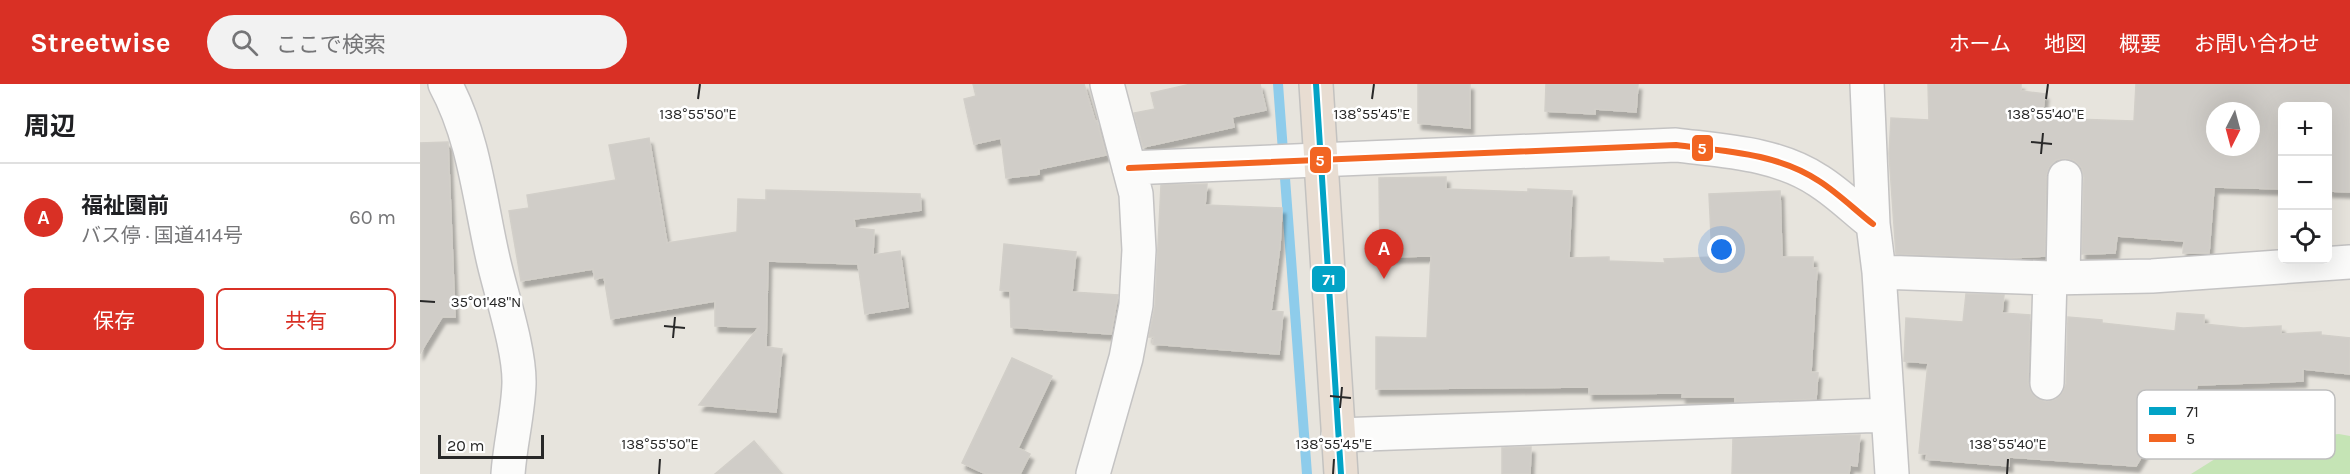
<!DOCTYPE html>
<html lang="ja">
<head>
<meta charset="utf-8">
<style>
	:root { --surface:#fff; --page:#f2f2f2; --text:#202124; --muted:#757577; --line:#e0e0e0; --accent:#d93025 }
	body { margin:0; font-family:Karla,"Noto Sans JP",sans-serif; background:var(--page); color:var(--text) }
	.controls { position:absolute; right:18px; top:18px; display:grid; overflow:hidden; border-radius:9px; box-shadow:0 6px 24px #0002 }
	.controls button { width:54px; height:54px; display:grid; place-items:center; padding:0; border:0; border-bottom:2px solid var(--line); background:var(--surface); color:var(--text); font:30px sans-serif }
	.compass { position:absolute; left:1786px; top:18px; width:54px; height:54px; border-radius:50%; background:var(--surface); box-shadow:0 6px 24px #0002; rotate:186deg }
	.scale { position:absolute; left:18px; bottom:15px; width:106px; box-sizing:border-box; padding-left:6px; border:3px solid #282828; border-top:0; font-size:16px; line-height:21px; white-space:nowrap; color:#282828; -webkit-text-stroke:4px #fff; paint-order:stroke }
	.you { position:absolute; left:1302px; top:166px; width:21px; height:21px; margin:-15px; border:4px solid #fff; border-radius:50%; background:#1a73e8; box-shadow:0 0 0 9px #1a73e833 }
	.badge { display:grid; place-items:center; width:39px; height:39px; border-radius:50%; background:var(--accent); color:#fff; font-size:20px; font-weight:700 }
	.pin { position:absolute; translate:-50% -50px; filter:drop-shadow(0 2px 3px #0008) }
	.pin::after { content:''; position:absolute; top:32px; width:21px; height:18px; background:inherit; clip-path:polygon(0 0,100% 0,50% 100%) }
	.list { margin:0; padding:0; list-style:none }
	h2 { display:flex; justify-content:space-between; align-items:center; height:78px; margin:0; padding:0 24px; font-size:26px }
	h2 small { font-size:20px; font-weight:400; color:var(--muted) }
	.list li { display:grid; grid-template-columns:39px 1fr auto; gap:18px; align-items:center; box-sizing:border-box; height:108px; padding:0 24px; border-top:2px solid var(--line) }
	.list b { display:block; font-size:22px; white-space:nowrap }
	.list p { margin:0; font-size:20px; white-space:nowrap; color:var(--muted) }
	.list em { font-size:20px; font-style:normal; color:var(--muted) }
	.actions { display:flex; gap:12px; padding:18px 24px }
	.actions a { flex:1; padding:14px 0; border:2px solid var(--accent); border-radius:9px; text-align:center; font-size:21px; color:var(--accent) }
	.actions .main { background:var(--accent); color:#fff }
	.icon { flex:none; width:33px; height:33px; fill:none; stroke:currentColor; stroke-width:2; stroke-linecap:round; stroke-linejoin:round }
	.map { position:relative; flex:none; width:1930px; height:390px; overflow:hidden }
	header { display:flex; align-items:center; gap:36px; box-sizing:border-box; height:84px; padding:0 30px; background:var(--accent); color:#fff }
	header strong { font-size:28px }
	nav { display:flex; gap:33px; margin-inline-start:auto; font-size:21px }
	.search { width:420px; height:54px; background:var(--page); display:flex; align-items:center; gap:15px; box-sizing:border-box; padding:0 21px; border-radius:33px; color:var(--muted); font-size:22px }
	main { display:flex }
	aside { flex:1; background:var(--surface) }
	.map>svg:first-child { display:block }
	.green { fill:#c5e4b5 }
	.lines { fill:none; stroke-linecap:round; stroke-linejoin:round }
	.stream { stroke:#8ecceb; stroke-width:10 }
	.building { fill:#d0cdc8; stroke:#d2cfc9; stroke-width:1.5; fill-rule:evenodd; filter:url(#shadow) }
	.minor-casing { stroke:#c4c3c3; stroke-width:36 }
	.highway-casing { stroke:#c3c2c0; stroke-width:36 }
	.minor { stroke:#fbfbfa; stroke-width:33 }
	.highway { stroke:#e8ddd2; stroke-width:33 }
	.bus-1-casing { stroke:#fff; stroke-width:10 }
	.bus-2-casing { stroke:#fff; stroke-width:10 }
	.bus-1 { stroke:#02a3c6; stroke-width:6 }
	.bus-2 { stroke:#f26522; stroke-width:6 }
	.ticks { fill:none; stroke:#282828; stroke-width:2 }
	.key { fill:#fff; stroke:#bebebe; stroke-width:1.5 }
	.key-label { font-size:16px; fill:#282828 }
	.ticks-label { font-size:15px; text-anchor:middle; fill:#282828; stroke:#fff; stroke-width:5; stroke-linejoin:round; paint-order:stroke }
	.line-badge { stroke:#fff; stroke-width:2 }
	.badge-label { font-size:16px; text-anchor:middle; font-weight:bold; fill:#fff }
</style>
</head>
<body>
<header>
<strong>Streetwise</strong>
<div class="search"><svg class="icon" aria-label="search" viewBox="0 0 24 24"><circle cx="10" cy="10" r="6"/><path d="M15 15l6 6"/></svg>ここで検索</div>
<nav><a>ホーム</a><a>地図</a><a>概要</a><a>お問い合わせ</a></nav>
</header>
<main>
<aside>
<h2>周辺<small></small></h2>
<ul class="list">
<li><span class="badge">A</span><div><b>福祉園前</b><p>バス停 · 国道414号</p></div><em>60 m</em></li>
</ul>
<div class="actions"><a class="main">保存</a><a>共有</a></div>
</aside>
<div class="map">
<svg width="1930" height="390" viewBox="0 0 1930 390">
	<defs>
		<filter id="shadow"><feDropShadow dx="3.5" dy="6" stdDeviation="1.5" flood-color="#0004"/></filter>
	</defs>
	<rect width="100%" height="100%" fill="#e7e4dd"/>
	<path class="green" d="M1919 350 1930 352V390H1771L1822 358Z"/>
	<g class="lines">
		<path class="stream" d="M858 0 887 390"/>
	</g>
	<path class="building" d="M553 0H664L675 37H677L686 71 619 85V90L586 94 581 54 554 60 544 15 556 12Z
		M771 0H840L846 26 812 33 814 43 723 63 714 29 735 25 731 9Z
		M998 0H1050V44L998 39Z
		M1126 0H1218L1216 28 1175 25V30L1125 27Z
		M1508 0H1601V7L1625 10 1622 34 1714 37 1716 0H1930V108L1908 107V22H1863V105L1794 103 1789 169H1763L1764 157 1697 152 1695 169 1662 170 1664 93 1662 84 1655 77 1645 74 1636 76 1629 83 1626 92 1625 172 1589 174 1476 170 1469 70 1471 34 1509 36ZM1795 27H1831V63H1795Z
		M229 54 247 159 317 148 318 115 346 116V106L500 110 501 126 434 135 435 144 454 146 453 171 480 167 488 223 445 230 438 180 348 177 346 263 362 265 356 328 279 321 339 243 295 242V217L191 235 184 193 175 195 173 185 101 197 89 127 109 124 107 111 196 96 189 61Z
		M28 58 35 233H22L0 269V59Z
		M1026 93V105L1108 108V105L1152 107 1149 174 1189 173V177L1245 179 1244 175 1292 173 1289 110 1360 107 1362 173H1393V184H1397L1391 288 1398 289 1396 315 1315 318V313H1262L1263 309 1169 310V303L956 305V253L1007 254 1011 172 960 173 959 94Z
		M787 100 785 121 862 124 860 162 851 227 863 228 859 270 733 260 734 253H729L735 222 741 101Z
		M584 160 656 168 652 208 698 211 691 250 591 243 590 207 580 206Z
		M1546 210 1584 211 1582 229 1610 231 1608 299 1611 308 1618 315 1626 318 1636 315 1643 308 1646 300 1648 233 1682 236V239L1755 247 1757 229 1784 231V240L1823 244 1861 242V250L1901 248V251L1930 254V290L1883 285V297L1777 301 1775 312 1758 311 1716 382 1589 373V382L1506 375 1507 370 1499 369 1508 279 1484 277 1486 234 1543 238Z
		M592 274 632 292 598 364 610 370 600 390H566L542 379Z
		M1440 351 1437 382 1430 381 1429 390H1312L1313 355Z
		M334 357 362 390H295Z
		M1111 363 1110 390H1082V364Z"/>
	<g class="lines">
		<g class="minor-casing">
			<path id="minor" d="M25 0C55 55 60 120 74 179 82 213 100 267 99 300 98 330 90 360 88 390
				M1447 0 1453 140 1459 188 1472 390
				M709 84 1256 61C1304 67 1357 69 1399 97 1418 109 1435 126 1453 140
				M1459 188 1630 194 1732 192 1930 178
				M1643 194 1645 93
				M1627 299 1630 194
				M918 351 1466 331
				M673 390 706 274 716 221 719 166 716 110 687 0"/>
		</g>
		<g class="highway-casing">
			<path id="highway" d="M896 0 921 390"/>
		</g>
		<use href="#minor" class="minor"/>
		<use href="#highway" class="highway"/>
		<g class="bus-1-casing">
			<path id="bus-1" d="M896 0 921 390"/>
		</g>
		<g class="bus-2-casing">
			<path id="bus-2" d="M709 84 1256 61C1304 67 1357 69 1399 97 1418 109 1435 126 1453 140"/>
		</g>
		<use href="#bus-1" class="bus-1"/>
		<use href="#bus-2" class="bus-2"/>
	</g>
	<path class="ticks" d="M278 15 280 0M952 15 954 0M1626 15 1628 0M1611 58 1632 60M1621 70 1623 49M0 217 15 218M244 242 265 244M253 254 255 233M910 312 931 314M920 324 922 303M239 390 240 375M913 390 914 375M1587 390 1588 375"/>
	<rect x="1717" y="306" width="198" height="69" rx="9" class="key"/>
	<rect x="1729" y="323" width="27" height="8" fill="#02a3c6"/>
	<rect x="1729" y="350" width="27" height="8" fill="#f26522"/>
	<g class="key-label">
		<text x="1766" y="333">71</text>
		<text x="1766" y="360">5</text>
	</g>
	<g class="ticks-label">
		<text x="278" y="35">138°55'50"E</text>
		<text x="952" y="35">138°55'45"E</text>
		<text x="1626" y="35">138°55'40"E</text>
		<text x="66" y="223">35°01'48"N</text>
		<text x="240" y="365">138°55'50"E</text>
		<text x="914" y="365">138°55'45"E</text>
		<text x="1588" y="365">138°55'40"E</text>
	</g>
	<g class="line-badge">
		<rect x="1271" y="50" width="23" height="28" rx="6" fill="#f26522"/>
		<rect x="889" y="62" width="23" height="28" rx="6" fill="#f26522"/>
		<rect x="891" y="181" width="35" height="28" rx="6" fill="#02a3c6"/>
	</g>
	<g class="badge-label">
		<text x="1282" y="70">5</text>
		<text x="900" y="82">5</text>
		<text x="909" y="201">71</text>
	</g>
</svg>
<div class="controls">
<button>+</button>
<button>−</button>
<button><svg class="icon" aria-label="locate" viewBox="0 0 24 24"><circle cx="12" cy="12" r="6"/><path d="M12 2v4M12 18v4M2 12h4M18 12h4"/></svg></button>
</div>
<svg class="compass" viewBox="-18 -18 36 36"><path d="M0-13l5 13h-10z" fill="#e53935"/><path d="M0 13l5-13h-10z" fill="#757577"/></svg>
<div class="scale">20 m</div>
<div class="you"></div>
<div class="pin badge" style="left:964px;top:195px">A</div>
</div>
</main>
</body>
</html>
